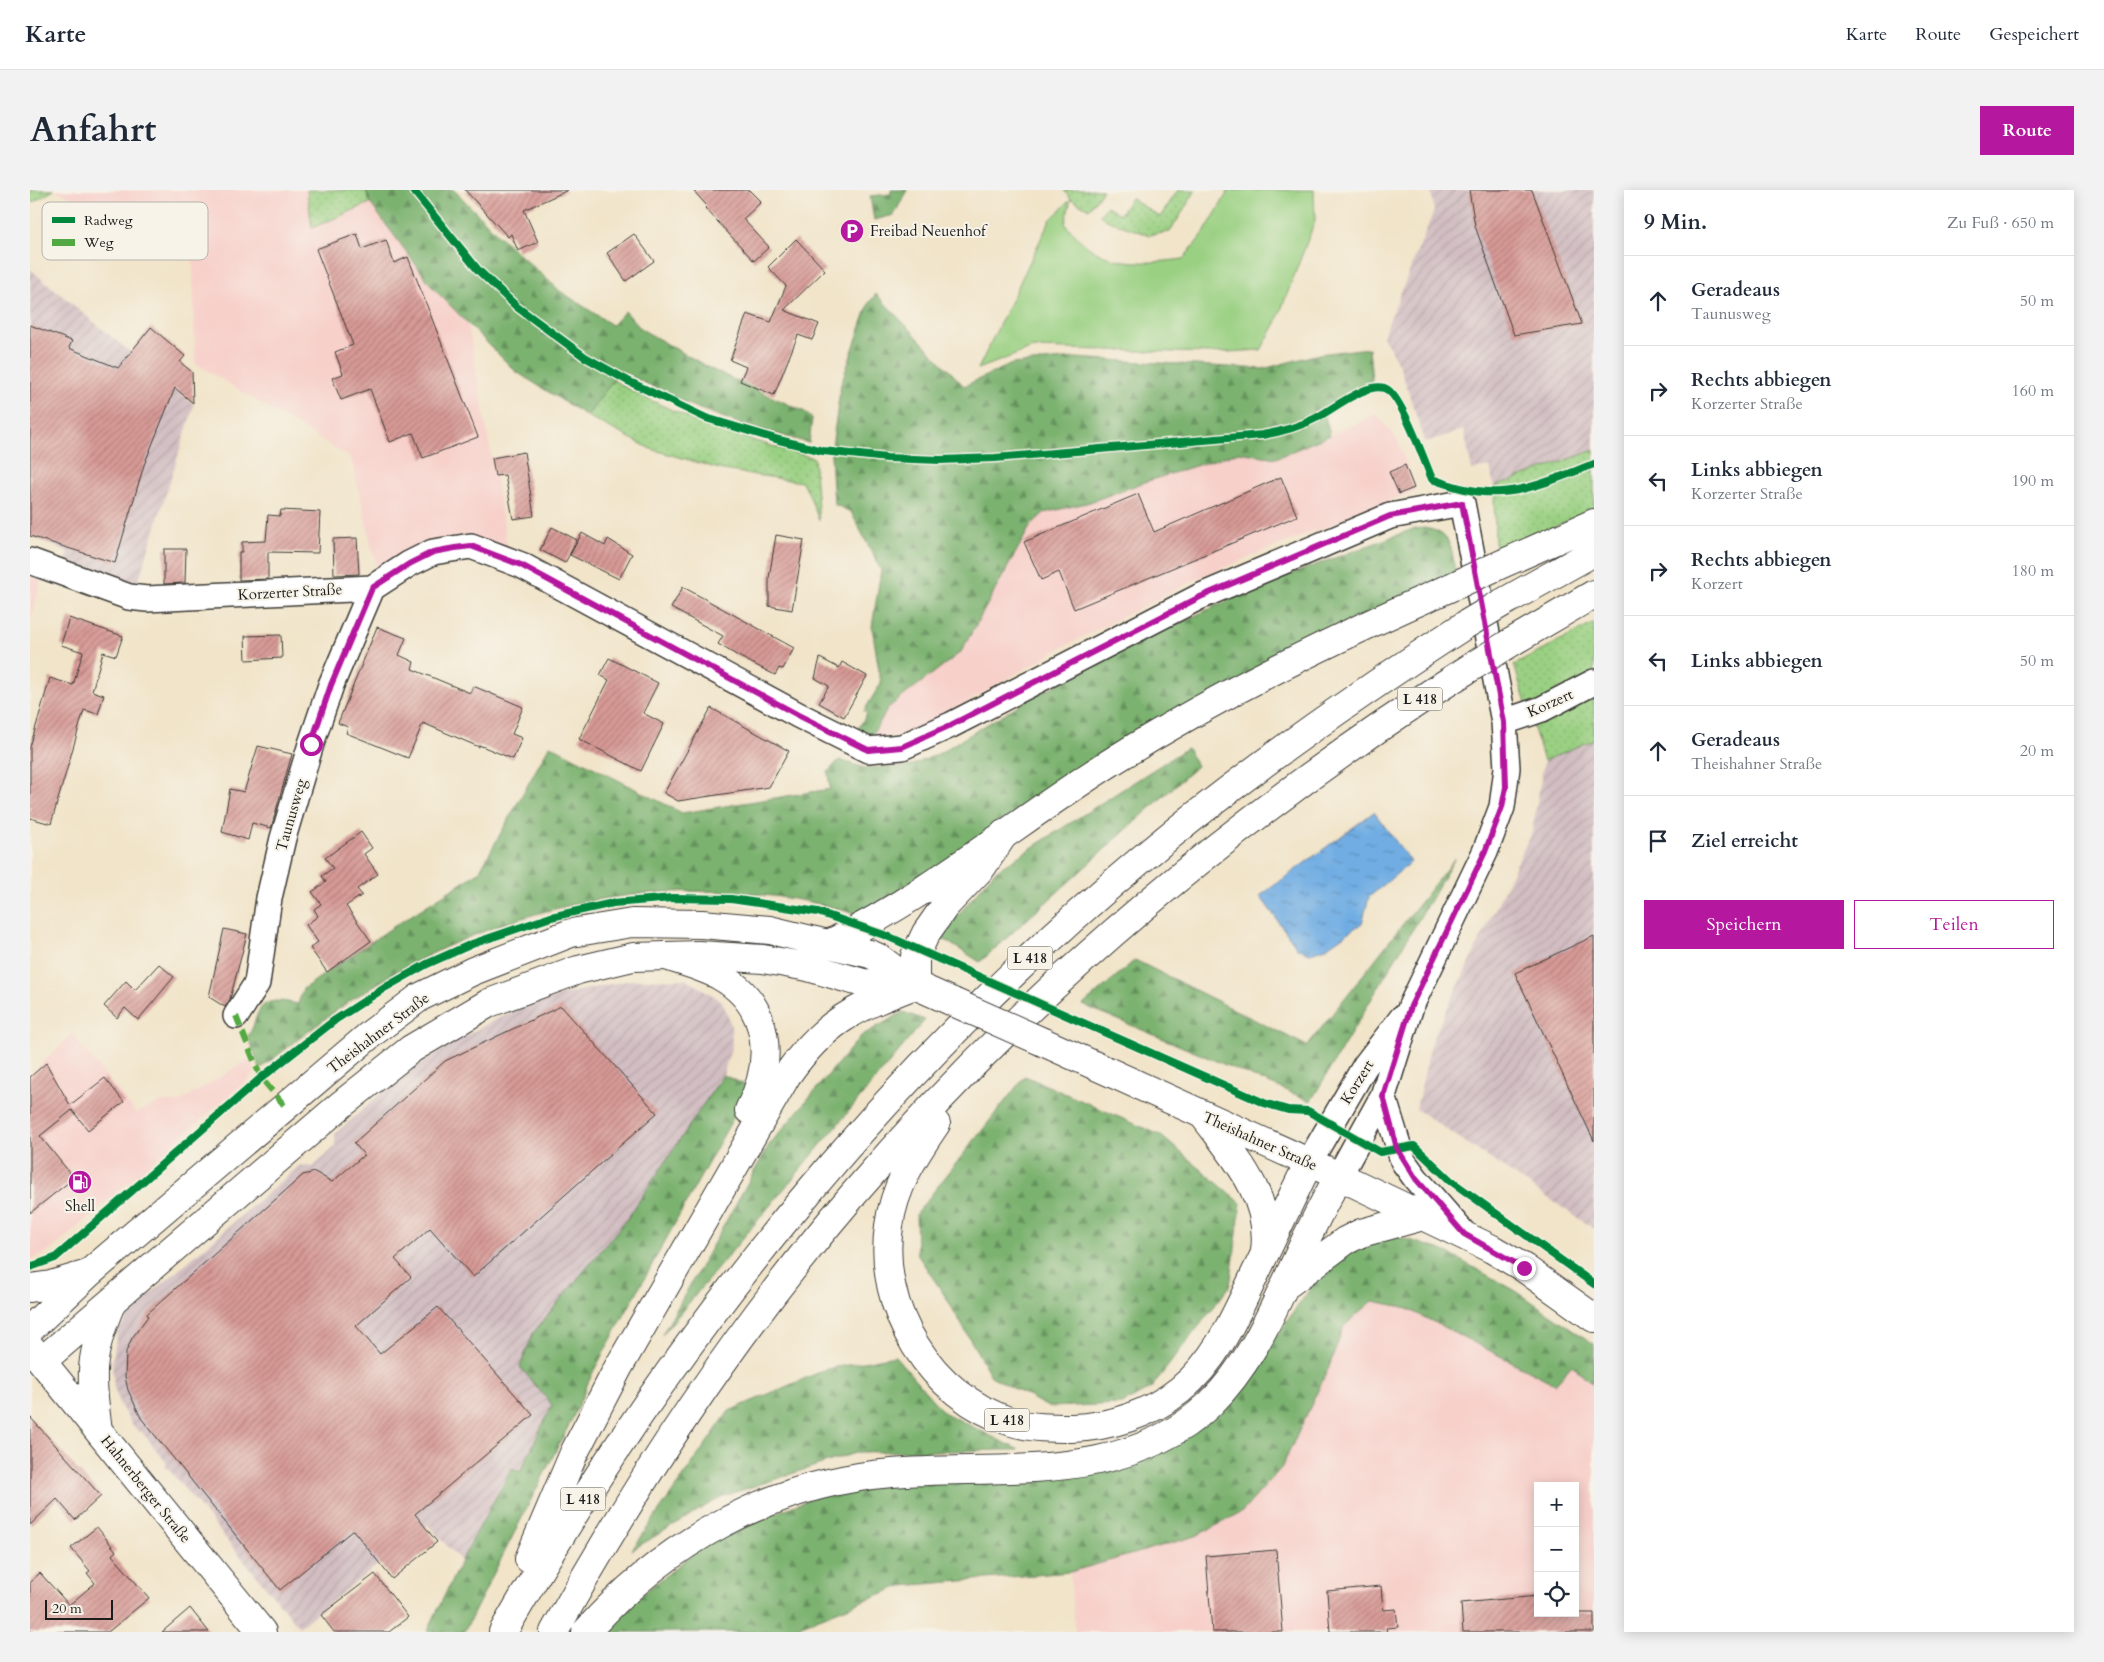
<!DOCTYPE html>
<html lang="de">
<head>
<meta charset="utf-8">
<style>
	:root { --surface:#fff; --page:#f2f2f3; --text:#1f2937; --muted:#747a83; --line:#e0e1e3; --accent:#b5179e }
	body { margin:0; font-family:Cardo,serif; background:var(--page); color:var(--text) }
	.controls { position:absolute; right:15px; bottom:15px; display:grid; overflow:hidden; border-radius:0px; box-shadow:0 2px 12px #0003 }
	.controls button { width:45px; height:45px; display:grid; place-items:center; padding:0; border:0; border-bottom:1px solid var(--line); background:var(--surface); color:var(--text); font:25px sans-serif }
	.scale { position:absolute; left:15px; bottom:12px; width:68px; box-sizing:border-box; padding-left:5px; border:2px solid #1c1c1c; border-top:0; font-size:14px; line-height:18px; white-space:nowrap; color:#1c1c1c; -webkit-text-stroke:4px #f7f3e8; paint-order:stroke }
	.stop { position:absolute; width:15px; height:15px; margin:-11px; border:4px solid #b5179e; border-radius:50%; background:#fff }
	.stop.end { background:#b5179e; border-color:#fff; box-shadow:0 1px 5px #0008 }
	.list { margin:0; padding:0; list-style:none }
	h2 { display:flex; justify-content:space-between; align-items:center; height:65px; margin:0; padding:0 20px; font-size:21px }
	h2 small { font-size:16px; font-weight:400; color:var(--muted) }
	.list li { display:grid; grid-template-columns:32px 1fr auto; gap:15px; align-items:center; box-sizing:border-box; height:90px; padding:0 20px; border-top:1px solid var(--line) }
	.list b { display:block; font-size:19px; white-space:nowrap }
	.list p { margin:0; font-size:16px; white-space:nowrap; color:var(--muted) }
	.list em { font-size:16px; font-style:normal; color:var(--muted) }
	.actions { display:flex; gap:10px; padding:15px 20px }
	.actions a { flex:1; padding:11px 0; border:1px solid var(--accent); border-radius:0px; text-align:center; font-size:18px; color:var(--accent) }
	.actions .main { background:var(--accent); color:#fff }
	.icon { flex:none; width:28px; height:28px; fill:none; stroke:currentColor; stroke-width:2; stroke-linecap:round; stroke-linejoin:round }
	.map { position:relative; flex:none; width:1564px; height:1442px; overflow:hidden; border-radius:0px }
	header { display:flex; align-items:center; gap:30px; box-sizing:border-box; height:70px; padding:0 25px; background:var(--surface); border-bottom:1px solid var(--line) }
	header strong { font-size:24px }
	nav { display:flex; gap:28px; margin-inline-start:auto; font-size:18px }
	.intro { display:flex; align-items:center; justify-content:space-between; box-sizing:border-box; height:120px; padding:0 30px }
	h1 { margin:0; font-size:35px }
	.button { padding:12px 22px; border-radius:0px; background:var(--accent); color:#fff; font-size:18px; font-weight:700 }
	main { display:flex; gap:30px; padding:0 30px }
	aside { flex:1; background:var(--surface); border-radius:0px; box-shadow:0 2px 12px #0003 }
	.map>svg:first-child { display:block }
	.built { fill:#f7d0ca; fill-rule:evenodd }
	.industrial { fill:url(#industrial-furrows) }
	.grass { fill:url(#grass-dots); stroke:#5b764f }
	.forest { fill:url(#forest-firs); stroke:#4c6746 }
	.green { fill:#9ad082; stroke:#5b764f }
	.water { fill:url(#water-ripples); stroke:#466480 }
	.building { fill:url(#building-hatch) }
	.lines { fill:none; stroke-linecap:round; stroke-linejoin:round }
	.minor-casing { stroke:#3c3a36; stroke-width:28 }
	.tertiary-casing { stroke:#3c3a36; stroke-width:30 }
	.secondary-casing { stroke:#3c3a36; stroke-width:30 }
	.trunk-casing { stroke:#3c3a36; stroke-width:30 }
	.minor { stroke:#fff; stroke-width:25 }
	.tertiary { stroke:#fff; stroke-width:28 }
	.secondary { stroke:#fff; stroke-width:28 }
	.trunk { stroke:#fff; stroke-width:28 }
	.secondary-bridge-casing { stroke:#3c3a36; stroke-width:30; stroke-linecap:butt }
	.trunk-bridge-casing { stroke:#3c3a36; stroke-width:30; stroke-linecap:butt }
	.secondary-bridge { stroke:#fff; stroke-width:28 }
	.trunk-bridge { stroke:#fff; stroke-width:28 }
	.quiet { stroke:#52a943; stroke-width:6; stroke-dasharray:12 6; stroke-linecap:butt }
	.cycleway-casing { stroke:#f7f3e8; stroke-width:11 }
	.cycleway { stroke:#00873e; stroke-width:8 }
	.route { stroke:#b5179e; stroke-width:6 }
	.labels { text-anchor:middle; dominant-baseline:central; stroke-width:4; stroke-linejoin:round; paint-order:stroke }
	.shield { fill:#f7f3e8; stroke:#5e5c59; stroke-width:1 }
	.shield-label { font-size:14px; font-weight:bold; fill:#1c1c1c }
	.poi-label { font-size:15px; fill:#1c1c1c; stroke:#f7f3e8; text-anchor:start }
	.street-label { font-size:15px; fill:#1c1c1c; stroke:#f7f3e8 }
	.key { fill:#f7f3e8; stroke:#b5b2ab; stroke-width:1 }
	.key-label { font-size:14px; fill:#1c1c1c }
</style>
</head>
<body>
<header>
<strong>Karte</strong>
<nav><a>Karte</a><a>Route</a><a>Gespeichert</a></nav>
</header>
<div class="intro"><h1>Anfahrt</h1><a class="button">Route</a></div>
<main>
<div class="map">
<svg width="1564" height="1442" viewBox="0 0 1564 1442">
	<defs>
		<pattern id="industrial-furrows" width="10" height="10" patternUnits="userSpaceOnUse" patternTransform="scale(1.25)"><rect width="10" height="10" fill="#d2bec2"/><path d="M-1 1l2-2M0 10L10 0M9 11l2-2" fill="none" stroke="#b4a3a6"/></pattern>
		<pattern id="grass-dots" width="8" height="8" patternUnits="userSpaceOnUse" patternTransform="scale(1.25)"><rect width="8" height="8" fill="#9ad082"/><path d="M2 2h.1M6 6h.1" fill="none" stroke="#84b270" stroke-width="1.8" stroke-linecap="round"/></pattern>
		<pattern id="forest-firs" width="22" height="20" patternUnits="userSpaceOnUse" patternTransform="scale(1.25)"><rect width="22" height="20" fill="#7bb270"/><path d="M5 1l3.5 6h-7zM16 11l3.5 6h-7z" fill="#64905b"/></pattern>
		<pattern id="water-ripples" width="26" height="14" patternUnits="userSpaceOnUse" patternTransform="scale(1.25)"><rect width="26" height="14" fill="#71ade3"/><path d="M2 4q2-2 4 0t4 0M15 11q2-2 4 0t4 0" fill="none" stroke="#5c8cb7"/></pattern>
		<pattern id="building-hatch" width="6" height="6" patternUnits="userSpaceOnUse" patternTransform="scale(1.25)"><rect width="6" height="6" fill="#d89a96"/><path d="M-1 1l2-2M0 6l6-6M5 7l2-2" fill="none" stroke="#ae7d7a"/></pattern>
	</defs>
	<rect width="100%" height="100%" fill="#f7f3e8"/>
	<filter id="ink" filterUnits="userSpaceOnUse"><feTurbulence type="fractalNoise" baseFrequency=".02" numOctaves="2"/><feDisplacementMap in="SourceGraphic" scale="10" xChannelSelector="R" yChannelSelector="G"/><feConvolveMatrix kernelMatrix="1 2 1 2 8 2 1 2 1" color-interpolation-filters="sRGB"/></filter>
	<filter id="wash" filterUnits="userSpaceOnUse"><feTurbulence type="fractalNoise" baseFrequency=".0096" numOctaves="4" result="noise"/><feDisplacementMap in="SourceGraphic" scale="20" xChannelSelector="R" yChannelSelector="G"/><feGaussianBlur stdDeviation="1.12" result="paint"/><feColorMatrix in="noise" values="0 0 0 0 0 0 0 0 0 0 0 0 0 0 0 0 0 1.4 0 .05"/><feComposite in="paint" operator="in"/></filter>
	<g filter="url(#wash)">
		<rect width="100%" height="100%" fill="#f1e4c9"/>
		<path class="built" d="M26 0H335L404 99 438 134 478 359 348 383 321 268 165 173 163 71Z
			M1347 224 1368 251 1386 300 1380 304 1362 310V314L1277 344 1175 385 1033 457 882 543 839 550 859 517 931 462 1001 335 1014 323 1060 312 1118 291 1209 262 1246 268Z
			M0 385 12 390 0 430Z
			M42 844 106 923 131 912H149L220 869 225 883 21 1060 0 1070V885Z
			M1343 1111 1374 1117 1542 1175 1564 1195V1442H1045L1040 1382 1166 1346 1252 1277 1299 1177 1314 1136ZM1508 1296H1545V1423H1508Z"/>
		<path class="industrial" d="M1401 0H1564V260L1464 297 1460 277 1442 280 1434 240 1395 252 1370 177 1353 146 1404 21Z
			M0 79 164 215 106 399 35 376 38 362 0 346Z
			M1564 549V1039L1386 919 1402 850 1502 642 1514 571Z
			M656 789 692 811 701 835 702 855 693 885 597 1029 503 1143 490 1177 522 1215 490 1283 481 1278 431 1371 398 1335 269 1437 135 1275 137 1273 111 1241 109 1242 100 1232 90 1215 84 1197 82 1176 87 1142 108 1115 270 975 283 977 305 957V944L363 893 418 855 474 825 530 805 600 790Z"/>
		<path class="grass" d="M0 0H24L0 14Z
			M277 0H336L340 13 282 38Z
			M1034 0H1073L1059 19 1041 9Z
			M1148 0H1166L1140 42 1119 45 1076 30 1070 25 1077 16 1090 24 1101 8 1130 27Z
			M583 190C646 227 714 249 784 268L789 331 779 304 772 292 693 280 621 259 557 226Z
			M1564 260V319L1465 363 1464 297Z
			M1564 433V549L1514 571 1484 475Z"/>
		<path class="forest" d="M336 0H424L470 47 530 101 582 135 595 121 611 139 681 179 775 222 782 229 779 253 714 235 662 216 590 181 557 226 485 181 404 99 340 13Z
			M861 0H877L864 25 844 30 840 6 861 4Z
			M846 104 934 196 982 174 1045 168 1233 179 1289 164 1339 158 1342 191 1293 219 1300 245 1246 268 1209 262 1118 291 1060 312 1014 323 1001 335 931 462 859 517 839 550 826 542 837 524 834 521 851 493 842 437 851 380 821 322 804 314 801 264 811 194 839 113Z
			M1394 338C1422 342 1422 359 1425 383L834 726C815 721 795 715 775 711 628 684 481 714 353 790 309 816 270 848 230 879L218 846C223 839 224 833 227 825 234 806 253 811 268 814L273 799 360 739 449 682 520 555 652 623 800 599 798 582 809 570 835 578 878 577 908 564 997 510 1127 443 1234 394 1383 339Z
			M1157 558 1167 576 950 772 910 747 964 682Z
			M1425 668 1281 911 1053 815 1105 770 1277 856Z
			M873 822 895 830 632 1145 739 955 831 846Z
			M693 885 720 897 563 1182 543 1227 434 1442H397L431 1371 482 1278 490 1282 522 1215 490 1177 503 1143 597 1029Z
			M995 886 1130 945 1211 1013 1200 1096 1121 1198 1092 1214 1018 1217 961 1186 917 1109 887 1064 886 1024Z
			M1359 1044 1412 1060 1486 1101 1564 1154V1195L1542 1175 1525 1194 1374 1117 1343 1111 1314 1136 1299 1177 1252 1277 1212 1322 1166 1346 1040 1382 871 1396 774 1434 758 1442H570L586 1425 683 1348 788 1306 854 1294 1025 1288 1212 1194 1288 1088 1316 1059Z
			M865 1166 913 1222 989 1260 828 1262 691 1307 602 1360 699 1221 797 1179Z"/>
		<path class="green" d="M1199 0H1284L1285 31 1246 133 1231 160 1181 163 1003 158 948 179 1020 30 1041 9 1035 34C1042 41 1049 50 1057 56 1083 77 1123 73 1153 69L1174 43Z"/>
		<path class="water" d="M1344 622 1381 672 1339 707 1332 733 1296 758 1280 763 1268 759 1230 706Z"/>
		<g id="blocks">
			<path class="building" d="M435 0H538L494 20 508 52 488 61 481 44 478 47Z
				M663 0H719L731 12 713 29 739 57 724 71 675 18 677 16Z
				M1439 0H1502L1552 134 1484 145 1445 36Z
				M327 44 332 59 356 50 364 73 378 67 448 247 393 268 383 243 360 252 340 199 311 210 302 188 313 184 305 162 323 155 286 59Z
				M604 44 624 71 596 91 577 63Z
				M766 49 795 80 754 120 789 134 782 150 768 145 744 205 710 191 716 177 700 170 717 124 741 132 756 96 738 77Z
				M0 135 42 151 39 158 88 178 121 137 155 166 150 172 162 182 163 213 145 198 114 275 85 373 0 346Z
				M494 262 504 326 483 329 475 285 465 286 462 268Z
				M1375 275 1384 298 1369 304 1359 282Z
				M1251 287 1267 326 1044 419 1029 382 1011 390 994 352 1108 304 1124 342Z
				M251 320 290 322 288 363 238 362V389L209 390V362H212V352L236 351 238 325 250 326Z
				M522 337 547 350 535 373 510 360Z
				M552 343 575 356 578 349 602 364 589 389 540 365Z
				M746 345 774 350 762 420 739 416V388Z
				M327 348 329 384 304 385 303 349Z
				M134 359H156L155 393 134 394Z
				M653 397 764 458 753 479 749 478 745 485 708 466 688 454 693 446 641 418Z
				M39 428 93 446 86 466 73 462 62 501 74 505 68 524 54 520 21 634 0 628V557L20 488 43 495 53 462 31 455Z
				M347 437 376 448 369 465 384 472 382 479 440 503 443 496 493 517 482 544 492 548 483 569 449 555V557L393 533 378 568 316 543 318 537 308 533Z
				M251 445 252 468 216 470 215 446Z
				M579 468 628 493 613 523 634 534 611 581 549 549 579 490 570 485Z
				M790 468 809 478 812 472 837 486 814 527 789 513 799 496 785 488Z
				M681 518 759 561 739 597 648 611 634 603Z
				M228 556 262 564 241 638 222 633 218 650 192 642 200 599 214 602Z
				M331 642 342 658 334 664 348 684 327 699 332 705 316 716 341 751 297 782 280 758 288 752 276 735 288 726 284 719 291 714 282 702 296 692 292 686 303 678 295 668Z
				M194 739 217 744 200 809 195 817 179 807Z
				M1564 746V951L1485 783Z
				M129 774 144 787 108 830 95 818 87 828 74 816 96 791 105 800Z
				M531 816 627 923 443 1087 400 1038 365 1069 381 1087 326 1136 350 1164 408 1117 503 1225 385 1324 407 1352 362 1389 323 1340 250 1400 111 1228 98 1200 95 1187 96 1162 102 1148 118 1126 117 1124 273 985 285 982 302 992 334 965 324 953 415 871Z
				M16 873 40 915 75 888 94 912 58 940 42 920 10 946 44 988 0 1023V887Z
				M0 1227 71 1306 45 1330 27 1309 0 1335Z
				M67 1337 86 1361 82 1365 119 1408 78 1442H0V1392L10 1383 39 1415 65 1393 57 1383 60 1381 41 1358Z
				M1246 1360 1253 1442H1182L1176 1366Z
				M345 1384 378 1427 359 1442H304L291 1425Z
				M1351 1396 1353 1420 1366 1419 1368 1437 1356 1438 1357 1442H1300L1297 1401Z
				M1508 1406V1423H1564V1442H1433L1431 1413Z
				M160 1418 179 1442H132Z"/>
		</g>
	</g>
	<g filter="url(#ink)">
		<use href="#blocks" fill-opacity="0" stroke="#3c3a36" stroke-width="1"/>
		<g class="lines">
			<g class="minor-casing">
				<path id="minor" d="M0 371 99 407 117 409 342 398 379 374 403 362 441 356 491 375 768 525 838 560 872 557 921 535 1169 407 1360 326 1432 313 1474 532 1477 578 1472 617 1455 662 1381 816 1353 906 1309 986
					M1474 532 1512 519 1564 492
					M206 826 227 793 239 708 253 648 281 554 301 495 342 398
					M1353 906 1373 971 1386 989 1434 1044
					M1279 972 1335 876 1372 828"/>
			</g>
			<g class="tertiary-casing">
				<path id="tertiary" d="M1309 986 1462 1059 1494 1078 1564 1128"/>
			</g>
			<g class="secondary-casing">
				<path id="secondary" d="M1013 852 1309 986
					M0 1098 21 1095 55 1085
					M0 1139 58 1084 342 843 390 807 443 781 541 743 602 733 672 734 740 740 840 764 849 768 885 795 923 812
					M1 1158 232 1442
					M12 1171 312 914 381 859 459 813 548 780 603 767 669 765 733 769 778 777 833 793 885 795
					M68 1240C60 1185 59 1166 81 1114"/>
			</g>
			<g class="trunk-casing">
				<path id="trunk" d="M1465 377 1564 333
					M1472 413 1564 362
					M1480 453 1564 404
					M801 753C902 703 990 629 1086 569 1195 501 1310 446 1428 394
					M636 766C654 772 674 777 690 786 742 815 744 873 719 920
					M1174 926C1204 966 1242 1007 1235 1061
					M906 934C884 966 864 997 859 1036 847 1119 901 1207 982 1232 1001 1238 1022 1238 1042 1238 1080 1237 1120 1224 1150 1200 1188 1169 1206 1124 1226 1082 1244 1045 1261 1009 1279 972
					M1259 1093 1315 1051 1331 1043 1393 1026
					M499 1369 544 1263 588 1178 757 885C795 831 825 818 885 795V766L896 743 915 716 952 677 974 644
					M473 1442C641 1149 854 883 1114 667 1216 582 1324 507 1435 435
					M524 1442C609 1288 707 1140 822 1006 1000 798 1212 622 1443 476
					M556 1442C635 1352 742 1293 862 1283 970 1274 1094 1296 1180 1214 1221 1174 1242 1122 1266 1071 1279 1042 1293 1014 1309 986"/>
			</g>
			<use href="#minor" class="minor"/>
			<use href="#tertiary" class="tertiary"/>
			<use href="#secondary" class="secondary"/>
			<use href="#trunk" class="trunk"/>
			<g class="secondary-bridge-casing">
				<path id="secondary-bridge" d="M923 812 1013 852"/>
			</g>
			<g class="trunk-bridge-casing">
				<path id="trunk-bridge" d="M1428 394 1465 377
					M1435 435 1472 413
					M1443 476 1480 453"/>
			</g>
			<use href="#secondary-bridge" class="secondary-bridge"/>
			<use href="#trunk-bridge" class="trunk-bridge"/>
			<path class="quiet" d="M206 826 231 888 255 916"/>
			<g class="cycleway-casing">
				<path id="cycleway" d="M383 0 448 80 487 117 555 167 598 191 676 228 749 250 793 261 857 268 910 270 965 268 1232 245C1250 242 1269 237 1286 228 1302 220 1341 188 1358 200 1373 211 1394 270 1402 289 1424 297 1447 304 1471 302 1500 301 1537 284 1564 274
					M0 1077 25 1068 231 888 305 830 356 797 397 774 442 754 521 727 583 713 643 708 701 709 788 722 857 746 1234 913 1258 920 1278 921 1350 962 1384 956 1421 991 1564 1094"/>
			</g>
			<use href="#cycleway" class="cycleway"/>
		</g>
	</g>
	<g class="lines" filter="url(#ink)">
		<path class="route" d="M281 554 301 495 342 398 379 374 403 362 425 358 441 356 491 375 768 525 838 560 872 557 921 535 1170 407 1360 326 1432 313 1474 532 1476 597 1472 617 1455 662 1381 816 1353 906 1367 958 1386 989 1434 1044 1494 1078"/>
	</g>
	<defs>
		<g id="parking-disc" transform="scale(1.25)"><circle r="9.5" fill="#b5179e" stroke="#f7f3e8"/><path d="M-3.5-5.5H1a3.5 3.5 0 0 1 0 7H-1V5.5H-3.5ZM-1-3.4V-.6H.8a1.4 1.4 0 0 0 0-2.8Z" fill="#fff"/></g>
		<g id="fuel-disc" transform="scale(1.25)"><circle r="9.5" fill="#b5179e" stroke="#f7f3e8"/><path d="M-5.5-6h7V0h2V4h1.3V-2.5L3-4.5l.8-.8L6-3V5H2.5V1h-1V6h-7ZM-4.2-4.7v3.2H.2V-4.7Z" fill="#fff"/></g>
	</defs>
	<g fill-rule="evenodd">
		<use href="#parking-disc" x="822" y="41"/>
		<use href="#fuel-disc" x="50" y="992"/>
	</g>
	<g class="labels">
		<g class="shield">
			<rect x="1367.5" y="497.5" width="45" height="23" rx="4"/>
			<rect x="977.5" y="756.5" width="45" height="23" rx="4"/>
			<rect x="954.5" y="1218.5" width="45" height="23" rx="4"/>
			<rect x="530.5" y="1297.5" width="45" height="23" rx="4"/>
		</g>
		<g class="shield-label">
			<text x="1390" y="509">L 418</text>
			<text x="1000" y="768">L 418</text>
			<text x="977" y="1230">L 418</text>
			<text x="553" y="1309">L 418</text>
		</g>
		<g class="poi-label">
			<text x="840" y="41">Freibad Neuenhof</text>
			<text x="50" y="1016" text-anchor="middle">Shell</text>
		</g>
		<g class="street-label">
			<text transform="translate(260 402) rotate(-3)">Korzerter Straße</text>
			<text transform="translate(1520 513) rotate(-24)">Korzert</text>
			<text transform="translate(261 625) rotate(-74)">Taunusweg</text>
			<text transform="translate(348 843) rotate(-37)">Theishahner Straße</text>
			<text transform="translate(1327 892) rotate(-58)">Korzert</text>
			<text transform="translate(1230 951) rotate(24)">Theishahner Straße</text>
			<text transform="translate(116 1299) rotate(51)">Hahnerberger Straße</text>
		</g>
	</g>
	<rect x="12" y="12" width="166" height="58" rx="8" class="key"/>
	<rect x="22" y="27" width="23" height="6" fill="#00873e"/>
	<rect x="22" y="49" width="23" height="7" fill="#52a943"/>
	<g class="key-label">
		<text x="54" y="35">Radweg</text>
		<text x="54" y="57">Weg</text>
	</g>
</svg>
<div class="controls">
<button>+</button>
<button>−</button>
<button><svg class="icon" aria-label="locate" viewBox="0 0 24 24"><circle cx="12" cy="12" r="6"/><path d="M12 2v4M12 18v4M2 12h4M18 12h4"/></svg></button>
</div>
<div class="scale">20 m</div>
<div class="stop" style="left:281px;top:554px"></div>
<div class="stop end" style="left:1494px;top:1078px"></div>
</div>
<aside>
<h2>9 Min.<small>Zu Fuß · 650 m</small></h2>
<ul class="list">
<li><svg class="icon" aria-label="ahead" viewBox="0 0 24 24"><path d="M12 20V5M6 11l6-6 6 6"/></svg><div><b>Geradeaus</b><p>Taunusweg</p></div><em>50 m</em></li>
<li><svg class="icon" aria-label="right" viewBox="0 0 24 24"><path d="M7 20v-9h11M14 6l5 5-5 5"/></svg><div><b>Rechts abbiegen</b><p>Korzerter Straße</p></div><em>160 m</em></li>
<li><svg class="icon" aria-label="left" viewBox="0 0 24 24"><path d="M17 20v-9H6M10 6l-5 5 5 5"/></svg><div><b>Links abbiegen</b><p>Korzerter Straße</p></div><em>190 m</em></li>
<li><svg class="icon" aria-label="right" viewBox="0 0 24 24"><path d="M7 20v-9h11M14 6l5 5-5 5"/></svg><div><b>Rechts abbiegen</b><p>Korzert</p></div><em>180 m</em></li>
<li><svg class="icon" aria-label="left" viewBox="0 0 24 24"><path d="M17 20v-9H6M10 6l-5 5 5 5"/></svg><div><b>Links abbiegen</b></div><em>50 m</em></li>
<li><svg class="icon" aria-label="ahead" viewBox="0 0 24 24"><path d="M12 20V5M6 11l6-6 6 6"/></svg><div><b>Geradeaus</b><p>Theishahner Straße</p></div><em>20 m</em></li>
<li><svg class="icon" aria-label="arrive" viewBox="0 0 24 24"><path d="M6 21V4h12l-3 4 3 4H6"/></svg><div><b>Ziel erreicht</b></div></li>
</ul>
<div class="actions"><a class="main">Speichern</a><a>Teilen</a></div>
</aside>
</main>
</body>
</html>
